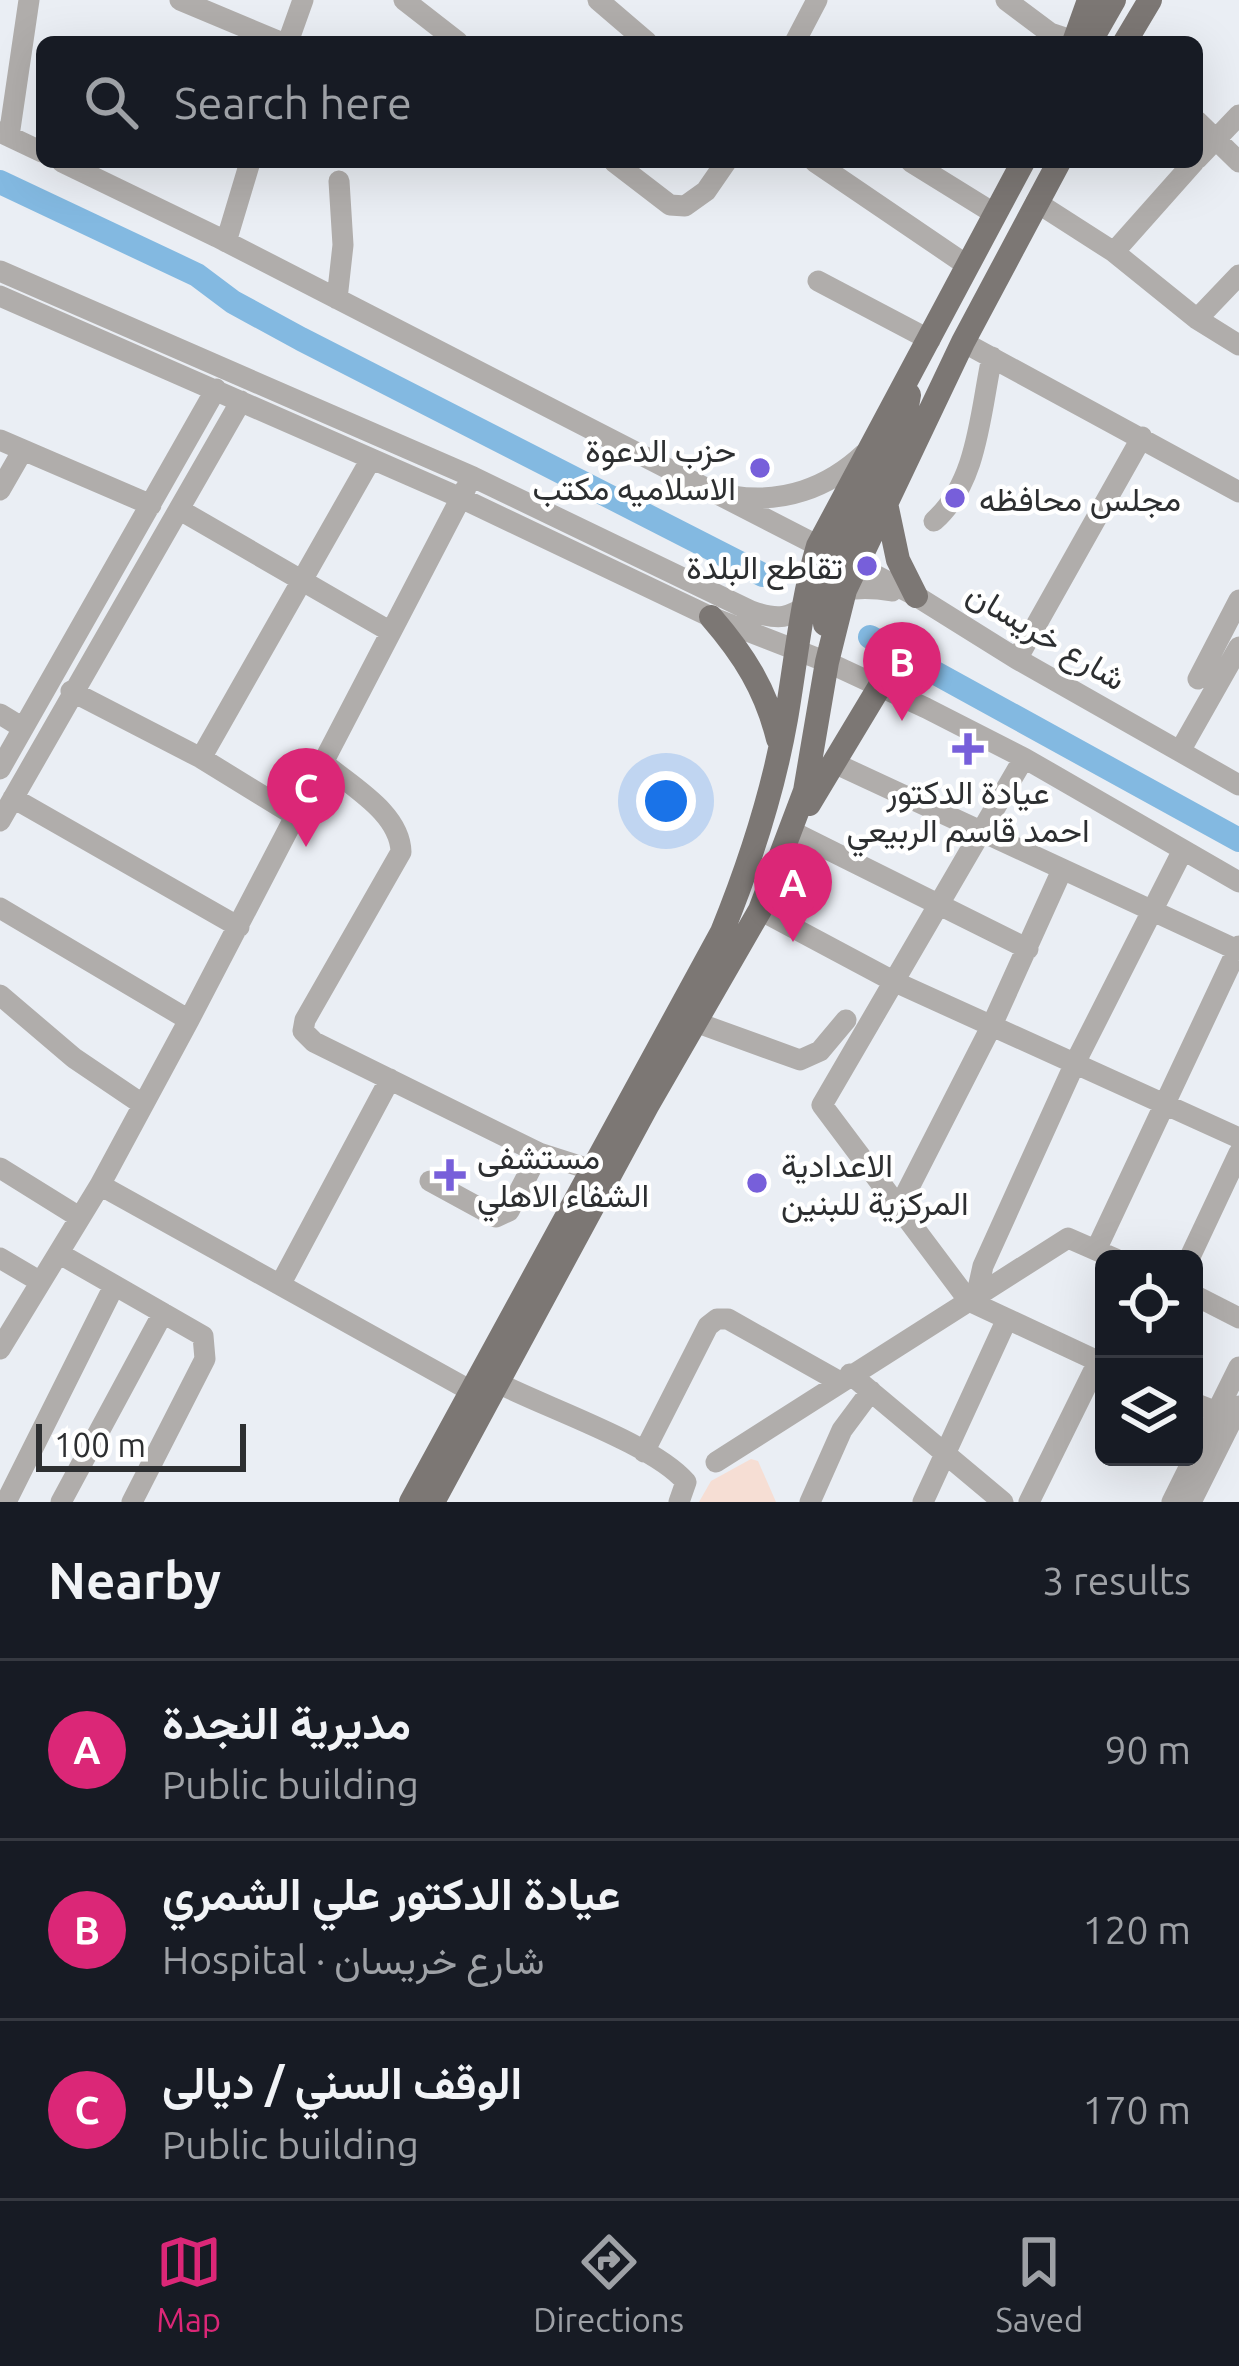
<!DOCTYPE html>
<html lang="en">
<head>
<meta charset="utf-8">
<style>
	:root { --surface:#171b24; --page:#20242c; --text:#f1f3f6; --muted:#9ea1a6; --line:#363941; --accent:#db2777 }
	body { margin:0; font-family:Ubuntu,Vazirmatn,sans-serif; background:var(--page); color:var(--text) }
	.controls { position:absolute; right:36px; bottom:36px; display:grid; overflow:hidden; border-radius:18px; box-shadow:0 12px 48px #0002 }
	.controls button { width:108px; height:108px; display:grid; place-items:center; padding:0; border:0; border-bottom:3px solid var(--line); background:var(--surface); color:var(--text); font:60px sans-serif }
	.scale { position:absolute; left:36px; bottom:30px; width:210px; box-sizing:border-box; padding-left:12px; border:6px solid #2d2f31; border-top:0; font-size:33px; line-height:42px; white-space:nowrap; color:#2d2f31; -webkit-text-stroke:9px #fff; paint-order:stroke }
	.you { position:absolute; left:666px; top:801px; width:42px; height:42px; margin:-30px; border:9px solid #fff; border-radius:50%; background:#1a73e8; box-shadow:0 0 0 18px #1a73e833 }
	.badge { display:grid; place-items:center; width:78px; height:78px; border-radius:50%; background:var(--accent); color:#fff; font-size:39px; font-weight:700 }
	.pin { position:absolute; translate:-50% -99px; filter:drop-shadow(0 3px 6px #0008) }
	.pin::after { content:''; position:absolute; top:63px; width:42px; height:36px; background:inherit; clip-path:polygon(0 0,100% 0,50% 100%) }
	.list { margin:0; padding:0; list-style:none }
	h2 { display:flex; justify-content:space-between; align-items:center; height:156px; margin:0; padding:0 48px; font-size:51px }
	h2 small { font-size:39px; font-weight:400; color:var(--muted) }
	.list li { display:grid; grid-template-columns:78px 1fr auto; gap:36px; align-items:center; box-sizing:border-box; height:180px; padding:0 48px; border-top:3px solid var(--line) }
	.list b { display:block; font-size:45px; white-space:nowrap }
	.list p { margin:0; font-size:39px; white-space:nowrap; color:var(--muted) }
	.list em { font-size:39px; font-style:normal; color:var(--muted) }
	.icon { flex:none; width:66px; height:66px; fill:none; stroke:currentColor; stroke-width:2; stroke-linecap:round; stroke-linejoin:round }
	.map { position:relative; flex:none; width:1239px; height:1502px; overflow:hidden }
	.search { position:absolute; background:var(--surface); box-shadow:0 12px 48px #0002; left:36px; right:36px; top:36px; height:132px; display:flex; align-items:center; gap:30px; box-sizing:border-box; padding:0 42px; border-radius:18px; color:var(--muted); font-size:45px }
	.sheet { height:696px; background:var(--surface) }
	nav { display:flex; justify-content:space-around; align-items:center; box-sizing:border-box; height:168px; border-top:3px solid var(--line); background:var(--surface); font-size:33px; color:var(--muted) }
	nav a { display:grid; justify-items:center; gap:6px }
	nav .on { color:var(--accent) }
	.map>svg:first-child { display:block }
	.commercial { fill:#f6ded4 }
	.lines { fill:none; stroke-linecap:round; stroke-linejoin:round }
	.river { stroke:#83b9e1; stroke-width:24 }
	.minor { stroke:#b0adab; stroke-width:21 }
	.major { stroke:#7c7774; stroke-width:24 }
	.poi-dot { fill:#775fda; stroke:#fff; stroke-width:4.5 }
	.labels { text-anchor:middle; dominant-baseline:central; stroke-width:9; stroke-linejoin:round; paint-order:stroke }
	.poi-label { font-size:33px; fill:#2d2f31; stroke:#fff; text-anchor:start }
	.street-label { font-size:33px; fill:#2d2f31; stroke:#fff }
</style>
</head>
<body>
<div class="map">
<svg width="1239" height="1502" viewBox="0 0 1239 1502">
	<rect width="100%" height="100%" fill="#eaeef4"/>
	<path class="commercial" d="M751 1459 758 1461 776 1502H699L711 1481Z"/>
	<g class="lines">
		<path class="river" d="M0 182 197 275 233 302 301 339 763 575
			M870 637 1239 840"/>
		<path class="minor" d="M180 0 280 42
			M404 0 458 42
			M598 0 647 42
			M1006 0 1050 33 1074 41 1089 34
			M288 42 303 0
			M795 42 817 0
			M1197 121 1239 162
			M0 132 42 152
			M9 136 29 0
			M1197 159 1239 115
			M62 162 217 237 916 596 1017 659 1239 785
			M614 162 670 205 685 206 706 191 726 162
			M815 162 968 266
			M911 162 995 214
			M1036 202 1114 252 1197 319 1239 345
			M226 242 250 162
			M1114 252 1194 162
			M0 271 473 477 751 611C788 624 792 613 824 597 845 587 870 587 892 591
			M818 281 930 340
			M0 296 461 498 711 617 827 662 926 708 1024 758 1239 882
			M337 299 343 245 339 181
			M1197 319 1239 275
			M963 342 1239 492
			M0 440 151 505
			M0 490 23 450
			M733 496C782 504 828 488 864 454
			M180 510 391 632
			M934 521C978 482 980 413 992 357
			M1017 659 1142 437
			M1198 679 1239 600
			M71 691 201 758 297 817
			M0 714 23 728
			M1180 751 1239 647
			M201 758 371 459
			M1024 758 822 1105 969 1301 1104 1364
			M834 763 1237 950
			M325 764C352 787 400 813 401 852L305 1020 303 1031 314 1042 539 1153 589 1169
			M0 769 216 389
			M13 798 239 927
			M0 821 241 401
			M793 832 1028 949
			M0 908 189 1020
			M760 910 893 981 1239 1138
			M0 995 74 1058 142 1104
			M695 1022 800 1060 820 1051 846 1020
			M0 1168 79 1217
			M430 1181 496 1217 509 1211 539 1153
			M100 1185 471 1391
			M899 1207 992 1025 1062 870
			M1096 1250 1239 946
			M60 1254 203 1336 205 1359 132 1502
			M0 1258 39 1281
			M1189 1259 1239 1153
			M280 1285 390 1079
			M977 1293 983 1266 1075 1063 1183 850
			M1194 1295 1239 1318
			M0 1349 100 1185 189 1020 466 488
			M850 1374 1003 1502
			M486 1377C537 1405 652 1442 686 1482L679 1502
			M1194 1403 1217 1412
			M644 1452 708 1326 717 1319H728L840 1382
			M716 1462 1068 1238 1116 1259
			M6 1502 114 1286
			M61 1502 163 1313
			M810 1502 842 1430 871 1391
			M923 1502 1007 1319
			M1029 1502 1098 1362
			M1172 1502 1239 1367
			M1191 1502 1239 1406"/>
		<path class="major" d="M1074 42 1089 0
			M1090 42 1114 0
			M1125 42 1150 0
			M887 508 898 560 916 596
			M711 617C744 655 766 690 778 739
			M825 624C825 538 898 477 909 395
			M809 804 880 686
			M411 1502 722 932C750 863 773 793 786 719 796 661 801 603 818 546L1023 162
			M433 1502 647 1106 760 910 805 791 827 662 845 590 963 342 1059 162"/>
	</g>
	<g class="poi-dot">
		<circle cx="760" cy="468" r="12"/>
		<circle cx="955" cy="498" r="12"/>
		<circle cx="867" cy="566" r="12"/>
		<path d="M962 731h12v12h12v12h-12v12h-12v-12h-12v-12h12z"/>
		<path d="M444 1157h12v12h12v12h-12v12h-12v-12h-12v-12h12z"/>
		<circle cx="757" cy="1183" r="12"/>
	</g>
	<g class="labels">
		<g class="poi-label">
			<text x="736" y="449" text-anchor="end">حزب الدعوة<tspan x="736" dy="38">الاسلاميه مكتب</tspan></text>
			<text x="979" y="498">مجلس محافظه</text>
			<text x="843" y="566" text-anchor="end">تقاطع البلدة</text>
			<text x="968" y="791" text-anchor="middle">عيادة الدكتور<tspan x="968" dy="38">احمد قاسم الربيعي</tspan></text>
			<text x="477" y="1156">مستشفى<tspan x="477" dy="38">الشفاء الاهلي</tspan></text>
			<text x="781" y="1164">الاعدادية<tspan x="781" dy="38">المركزية للبنين</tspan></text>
		</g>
		<g class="street-label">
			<text transform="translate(1047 635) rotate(31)">شارع خريسان</text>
		</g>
	</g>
</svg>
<div class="controls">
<button><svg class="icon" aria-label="locate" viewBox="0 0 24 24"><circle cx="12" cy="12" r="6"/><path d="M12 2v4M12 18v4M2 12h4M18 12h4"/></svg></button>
<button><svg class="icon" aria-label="layers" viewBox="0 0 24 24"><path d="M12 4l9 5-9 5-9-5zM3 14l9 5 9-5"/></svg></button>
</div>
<div class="scale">100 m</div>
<div class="you"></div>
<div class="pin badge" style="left:793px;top:942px">A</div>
<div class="pin badge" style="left:902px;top:721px">B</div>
<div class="pin badge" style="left:306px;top:847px">C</div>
<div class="search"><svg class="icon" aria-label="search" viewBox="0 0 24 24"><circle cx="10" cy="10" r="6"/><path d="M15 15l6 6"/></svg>Search here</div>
</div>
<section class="sheet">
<h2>Nearby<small>3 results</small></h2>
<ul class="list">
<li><span class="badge">A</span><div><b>مديرية النجدة</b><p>Public building</p></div><em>90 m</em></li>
<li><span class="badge">B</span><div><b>عيادة الدكتور علي الشمري</b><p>Hospital · شارع خريسان</p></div><em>120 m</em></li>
<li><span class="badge">C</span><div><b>الوقف السني / ديالى</b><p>Public building</p></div><em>170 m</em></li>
</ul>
</section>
<nav>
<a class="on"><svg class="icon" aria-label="map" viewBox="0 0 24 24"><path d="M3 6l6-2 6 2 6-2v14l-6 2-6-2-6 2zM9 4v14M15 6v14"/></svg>Map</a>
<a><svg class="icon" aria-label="directions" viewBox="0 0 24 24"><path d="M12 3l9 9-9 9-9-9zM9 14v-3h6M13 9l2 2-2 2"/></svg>Directions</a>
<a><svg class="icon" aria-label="saved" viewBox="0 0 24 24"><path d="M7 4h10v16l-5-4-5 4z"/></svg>Saved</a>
</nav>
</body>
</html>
